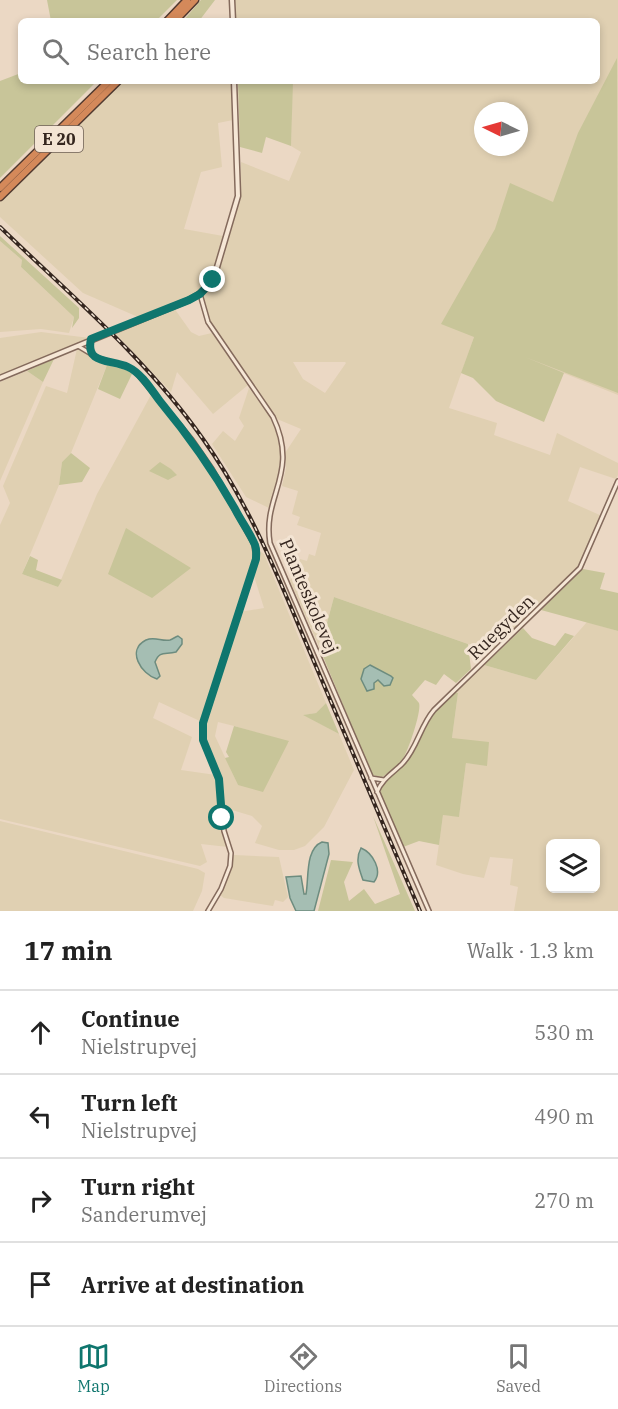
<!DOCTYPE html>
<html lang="en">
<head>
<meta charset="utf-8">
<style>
	:root { --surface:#fff; --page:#f6f6f6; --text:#222; --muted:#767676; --line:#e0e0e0; --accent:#0f766e }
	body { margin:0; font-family:"IBM Plex Serif",serif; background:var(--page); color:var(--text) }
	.controls { position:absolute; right:18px; bottom:18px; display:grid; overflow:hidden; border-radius:9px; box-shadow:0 3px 9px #0003 }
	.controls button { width:54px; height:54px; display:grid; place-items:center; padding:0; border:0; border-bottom:2px solid var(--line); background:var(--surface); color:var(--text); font:30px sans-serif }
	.compass { position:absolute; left:474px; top:102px; width:54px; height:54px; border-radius:50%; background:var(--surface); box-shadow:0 3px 9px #0003; rotate:275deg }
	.stop { position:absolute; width:18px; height:18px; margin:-14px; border:4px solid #0f766e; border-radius:50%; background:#fff }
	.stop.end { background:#0f766e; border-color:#fff; box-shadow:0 2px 6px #0008 }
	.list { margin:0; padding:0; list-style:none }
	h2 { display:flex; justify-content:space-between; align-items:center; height:78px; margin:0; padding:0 24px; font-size:26px }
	h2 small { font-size:20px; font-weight:400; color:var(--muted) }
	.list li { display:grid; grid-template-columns:39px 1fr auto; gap:18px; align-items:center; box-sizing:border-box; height:84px; padding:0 24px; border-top:2px solid var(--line) }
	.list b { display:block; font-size:22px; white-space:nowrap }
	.list p { margin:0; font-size:20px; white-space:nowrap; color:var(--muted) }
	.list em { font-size:20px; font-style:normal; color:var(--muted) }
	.icon { flex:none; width:33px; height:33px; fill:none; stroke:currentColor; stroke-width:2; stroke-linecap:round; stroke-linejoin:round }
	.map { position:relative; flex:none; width:618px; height:911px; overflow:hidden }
	.search { position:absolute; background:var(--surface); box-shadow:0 3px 9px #0003; left:18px; right:18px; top:18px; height:66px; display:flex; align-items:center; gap:15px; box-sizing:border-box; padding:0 21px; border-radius:9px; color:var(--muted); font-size:22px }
	.sheet { height:414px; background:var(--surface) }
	nav { display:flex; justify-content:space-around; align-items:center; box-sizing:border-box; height:84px; border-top:2px solid var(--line); background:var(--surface); font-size:16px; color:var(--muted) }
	nav a { display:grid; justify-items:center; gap:3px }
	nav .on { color:var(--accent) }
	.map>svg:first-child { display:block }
	.farmland { fill:#e0d0b2; fill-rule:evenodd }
	.green { fill:#c8c599 }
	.water { fill:#a5beb3; stroke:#6d8c7f; stroke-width:1.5 }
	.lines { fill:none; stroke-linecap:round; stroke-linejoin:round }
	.minor-casing { stroke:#846a5c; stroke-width:6 }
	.tertiary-casing { stroke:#846a5c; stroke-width:7 }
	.motorway-casing { stroke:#523a30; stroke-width:9 }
	.minor { stroke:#f6e7d6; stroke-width:3 }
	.tertiary { stroke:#f6e7d6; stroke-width:4 }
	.motorway { stroke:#d4895a; stroke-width:6 }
	.rail-casing { stroke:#35261f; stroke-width:4 }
	.rail { stroke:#f3e4d3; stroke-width:1.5; stroke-dasharray:4.5; stroke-linecap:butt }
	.route { stroke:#0f766e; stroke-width:8 }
	.labels { text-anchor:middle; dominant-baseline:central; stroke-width:6; stroke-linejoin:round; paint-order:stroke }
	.shield { fill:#f3e4d3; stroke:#6e5f55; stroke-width:1.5 }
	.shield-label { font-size:16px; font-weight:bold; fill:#35261f }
	.street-label { font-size:18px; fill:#35261f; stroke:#f3e4d3 }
</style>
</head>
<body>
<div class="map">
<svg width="618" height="911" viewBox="0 0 618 911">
	<rect width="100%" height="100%" fill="#ebd8c4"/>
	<path class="farmland" d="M234 0H618V395L474 337 449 408 497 423 494 435 550 455 557 433 618 463V475L616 479 580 467 568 501 602 516 584 560 573 574 491 652 334 597 320 649 290 581 300 559 307 561 309 554 315 556 321 533 297 525 300 517 292 514 298 491 282 486 286 468 285 453 301 429 277 419 210 322 202 296 210 288 215 278 233 219 240 196 241 162 289 181 301 152 291 146 292 81H597V21H235ZM483 111H519V147H483ZM293 362H345L346 363 325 393 303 379Z
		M123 81H232L233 120 218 123 222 167 201 172 184 229 223 236 212 276 209 282 198 293 138 317 83 293 0 217V201Z
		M0 241 22 260 21 267 74 317 69 333 41 329 0 332Z
		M174 308 191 332 199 336 212 333 248 385 213 414 177 372 171 392 114 332Z
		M41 332 90 338 0 375V338Z
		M77 349 107 365 71 453 62 462 59 485 22 574 58 587 97 494 152 393 192 442 203 458 235 513 254 552 253 565 202 722 159 702 153 718 192 737 181 770 216 775 221 797V830L228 847 201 844 207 862 200 866 0 819V525L10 503 3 486 46 386 67 393Z
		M27 371 43 382 0 481V382Z
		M249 388 269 415 275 429 281 451V462L271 509 246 497 212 444 223 431 235 441 244 426 239 418Z
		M258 550 264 554 326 703 316 713 304 715 339 734 354 770 324 827 305 846 294 850H279L255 843 262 826 252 816 222 807 221 782 203 737 204 724 240 612 264 608 253 573 258 558ZM218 722 234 726 289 742 238 785 215 736Z
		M587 622 618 631V911H514L518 887 510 885 513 859 490 857 484 878 463 874 436 865 443 815 459 816 466 763 487 765 452 738 458 693 456 691 484 665 536 680ZM550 844H596V888H550Z
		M0 821 198 869 205 873 202 891 193 911H0Z
		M234 855 279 857 288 897 283 902 275 900 273 906 224 898 220 895 230 872Z"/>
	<path class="green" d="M47 0H177L156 21H51Z
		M201 0H215L199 21H183Z
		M617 58 618 393 525 357 564 373 544 422 496 401 473 378 461 373 474 337 441 324 495 229 510 183 553 202 578 133Z
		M21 73V81H97L0 178V81Z
		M238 81H293L291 146 266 137 262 153 240 147Z
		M0 236 79 308V318L72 328 74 317 21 267 22 260 0 241Z
		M54 359 43 382 27 371Z
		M107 365 127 370 132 374 120 399 98 389Z
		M71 453 90 468 82 482 59 485 62 462Z
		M160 462 171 469 177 475 168 480 149 471Z
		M126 528 191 568 152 598 108 574Z
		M30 556 38 560 36 570 62 580 58 587 22 574Z
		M583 569 605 573 600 589 618 593V631L541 610Z
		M334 597 468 644 471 669 456 683 444 674 436 685 425 680 412 695C414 698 417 700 419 703 422 711 407 755 401 762 396 768 388 773 382 777L372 775 320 649Z
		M523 628 532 638 555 646 565 633 574 636 536 680 484 665Z
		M455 692 458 693 452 738 489 742 487 766 466 763 459 817 443 815 439 845 419 841 403 847 380 795 381 786 405 763 426 722Z
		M326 703 339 734 303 715 316 713Z
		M234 726 289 741 263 792 238 785 225 758 229 757 226 752Z
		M373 816 415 911H318L331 860 353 862 344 882 349 901 364 889 375 904 400 894Z"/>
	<path class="water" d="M178 636 182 639V644L176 652C165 655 160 650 155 662L160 676 157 679C141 674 126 650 146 640 155 636 162 642 170 640 173 639 175 637 178 636Z
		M370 665 391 676 393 678 390 685 384 686 378 680 374 683V689L367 691 361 679 364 669Z
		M322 842 328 843 329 854 314 911H296L290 898 286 877 301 876 304 894H306C309 878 305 849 322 842Z
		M361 848C373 853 383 871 374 882L363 880C359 869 355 859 361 848Z"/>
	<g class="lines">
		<g class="minor-casing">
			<path id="minor" d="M200 294 208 322 273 417C300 474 262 495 270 543L429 911
				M91 341V354
				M78 346 98 358 128 367 136 372 192 440 212 469 254 544 256 559 203 724V740L219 779 224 831 231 853 230 866 221 889 208 911
				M371 778 384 780
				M377 792C382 779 393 773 402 764 417 749 420 726 434 710L580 568 618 481"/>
		</g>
		<g class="tertiary-casing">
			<path id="tertiary" d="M232 0 233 21
				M0 378 189 300C201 294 210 286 215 274L238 196 234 81"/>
		</g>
		<g class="motorway-casing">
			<path id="motorway" d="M167 21 187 0
				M175 21 195 0
				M0 188 109 81
				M0 197 118 81"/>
		</g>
		<use href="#minor" class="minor"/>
		<use href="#tertiary" class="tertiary"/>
		<use href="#motorway" class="motorway"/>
		<g class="rail-casing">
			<path id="rail" d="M0 227C70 295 146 358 203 439 251 506 280 582 312 657 348 742 384 826 420 911"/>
		</g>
		<use href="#rail" class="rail"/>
	</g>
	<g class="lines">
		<path class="route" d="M213 280 200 294 189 300 91 339C85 365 111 359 128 367 141 373 151 389 159 400 188 435 213 470 235 509 241 521 250 533 255 545 257 550 256 554 256 559L203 723V740L219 779 222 818"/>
	</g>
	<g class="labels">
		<rect class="shield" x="35" y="126" width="48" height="26" rx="4.5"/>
		<g class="shield-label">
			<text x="59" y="139">E 20</text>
		</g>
		<g class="street-label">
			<text transform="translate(309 596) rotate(67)">Planteskolevej</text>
			<text transform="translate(501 627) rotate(-44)">Ruegyden</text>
		</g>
	</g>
</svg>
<div class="controls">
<button><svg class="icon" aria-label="layers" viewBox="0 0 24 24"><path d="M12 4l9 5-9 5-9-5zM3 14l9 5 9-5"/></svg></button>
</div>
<svg class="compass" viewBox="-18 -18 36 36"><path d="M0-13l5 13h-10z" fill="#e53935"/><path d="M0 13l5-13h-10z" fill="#767676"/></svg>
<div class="stop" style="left:222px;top:818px"></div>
<div class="stop end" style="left:213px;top:280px"></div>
<div class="search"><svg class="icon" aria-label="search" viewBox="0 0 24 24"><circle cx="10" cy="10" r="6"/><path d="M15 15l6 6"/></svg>Search here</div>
</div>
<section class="sheet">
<h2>17 min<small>Walk · 1.3 km</small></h2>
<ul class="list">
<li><svg class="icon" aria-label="ahead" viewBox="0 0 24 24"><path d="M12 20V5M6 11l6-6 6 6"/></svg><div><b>Continue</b><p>Nielstrupvej</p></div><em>530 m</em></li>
<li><svg class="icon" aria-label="left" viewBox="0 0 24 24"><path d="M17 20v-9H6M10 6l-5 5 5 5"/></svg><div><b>Turn left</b><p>Nielstrupvej</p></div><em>490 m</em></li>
<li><svg class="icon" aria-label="right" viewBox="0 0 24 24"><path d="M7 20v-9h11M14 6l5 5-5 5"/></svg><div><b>Turn right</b><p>Sanderumvej</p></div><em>270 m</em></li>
<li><svg class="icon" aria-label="arrive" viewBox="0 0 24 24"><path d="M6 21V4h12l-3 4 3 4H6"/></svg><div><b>Arrive at destination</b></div></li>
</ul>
</section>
<nav>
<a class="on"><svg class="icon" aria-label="map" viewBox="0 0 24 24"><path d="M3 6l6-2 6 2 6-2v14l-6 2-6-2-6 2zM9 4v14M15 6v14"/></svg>Map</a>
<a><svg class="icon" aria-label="directions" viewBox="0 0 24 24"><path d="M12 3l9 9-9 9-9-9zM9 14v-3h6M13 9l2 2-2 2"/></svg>Directions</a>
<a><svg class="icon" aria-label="saved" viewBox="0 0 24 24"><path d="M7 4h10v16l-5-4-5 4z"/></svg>Saved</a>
</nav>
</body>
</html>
